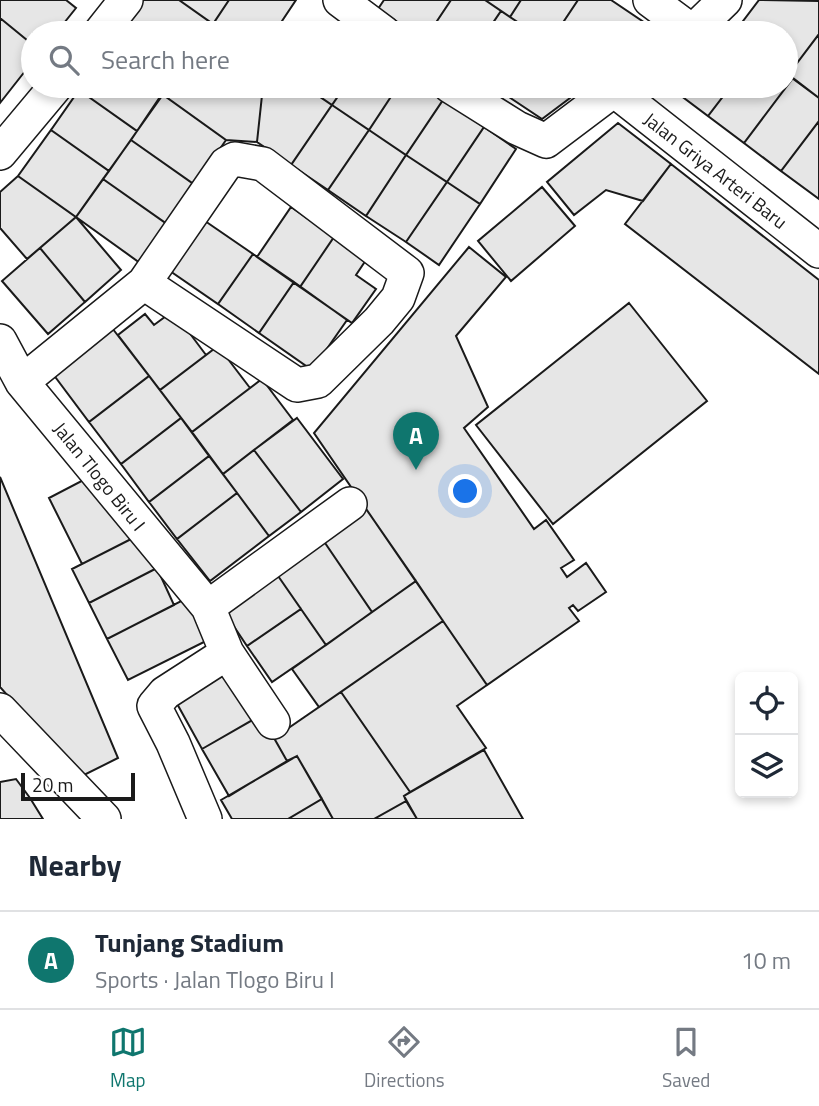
<!DOCTYPE html>
<html lang="en">
<head>
<meta charset="utf-8">
<style>
	:root { --surface:#fff; --page:#f2f2f3; --text:#1f2937; --muted:#747a83; --line:#e0e1e3; --accent:#0f766e }
	body { margin:0; font-family:"Titillium Web",sans-serif; background:var(--page); color:var(--text) }
	.controls { position:absolute; right:21px; bottom:21px; display:grid; overflow:hidden; border-radius:10px; box-shadow:0 4px 10px #0003 }
	.controls button { width:63px; height:63px; display:grid; place-items:center; padding:0; border:0; border-bottom:2px solid var(--line); background:var(--surface); color:var(--text); font:35px sans-serif }
	.scale { position:absolute; left:21px; bottom:18px; width:114px; box-sizing:border-box; padding-left:7px; border:4px solid #1a1a1a; border-top:0; font-size:19px; line-height:24px; white-space:nowrap; color:#1a1a1a; -webkit-text-stroke:5px #fff; paint-order:stroke }
	.you { position:absolute; left:466px; top:492px; width:24px; height:24px; margin:-18px; border:5px solid #fff; border-radius:50%; background:#1a73e8; box-shadow:0 0 0 10px #1a73e833 }
	.badge { display:grid; place-items:center; width:46px; height:46px; border-radius:50%; background:var(--accent); color:#fff; font-size:23px; font-weight:700 }
	.pin { position:absolute; translate:-50% -58px; filter:drop-shadow(0 2px 4px #0008) }
	.pin::after { content:''; position:absolute; top:37px; width:24px; height:21px; background:inherit; clip-path:polygon(0 0,100% 0,50% 100%) }
	.list { margin:0; padding:0; list-style:none }
	h2 { display:flex; justify-content:space-between; align-items:center; height:91px; margin:0; padding:0 28px; font-size:30px }
	h2 small { font-size:23px; font-weight:400; color:var(--muted) }
	.list li { display:grid; grid-template-columns:46px 1fr auto; gap:21px; align-items:center; box-sizing:border-box; height:98px; padding:0 28px; border-top:2px solid var(--line) }
	.list b { display:block; font-size:26px; white-space:nowrap }
	.list p { margin:0; font-size:23px; white-space:nowrap; color:var(--muted) }
	.list em { font-size:23px; font-style:normal; color:var(--muted) }
	.icon { flex:none; width:38px; height:38px; fill:none; stroke:currentColor; stroke-width:2; stroke-linecap:round; stroke-linejoin:round }
	.map { position:relative; flex:none; width:819px; height:819px; overflow:hidden }
	.search { position:absolute; background:var(--surface); box-shadow:0 4px 10px #0003; left:21px; right:21px; top:21px; height:77px; display:flex; align-items:center; gap:18px; box-sizing:border-box; padding:0 24px; border-radius:38px; color:var(--muted); font-size:26px }
	.sheet { height:189px; background:var(--surface) }
	nav { display:flex; justify-content:space-around; align-items:center; box-sizing:border-box; height:98px; border-top:2px solid var(--line); background:var(--surface); font-size:19px; color:var(--muted) }
	nav a { display:grid; justify-items:center; gap:4px }
	nav .on { color:var(--accent) }
	.map>svg:first-child { display:block }
	.building { fill:#e6e6e6; stroke:#1a1a1a; stroke-width:2 }
	.lines { fill:none; stroke-linecap:round; stroke-linejoin:round }
	.street-casing { stroke:#1a1a1a; stroke-width:36 }
	.street { stroke:#fff; stroke-width:33 }
	.labels { text-anchor:middle; dominant-baseline:central; stroke-width:5; stroke-linejoin:round; paint-order:stroke }
	.street-label { font-size:19px; fill:#1a1a1a; stroke:#fff }
</style>
</head>
<body>
<div class="map">
<svg width="819" height="819" viewBox="0 0 819 819">
	<rect width="100%" height="100%" fill="#fff"/>
	<path class="building" d="M0 0H66L76 8 56 33H33V45L0 18Z
		M143 0H179L213 24 206 33H119Z
		M179 0H229L213 24Z
		M229 0H296L274 33H227L213 24Z
		M384 0H451L429 33H414L378 9Z
		M451 0H485L501 11 486 33H429Z
		M485 0H521L510 17Z
		M521 0H578L556 33H534L510 17Z
		M578 0H611L660 33H556Z
		M759 0 819 1V34L788 75 786 73V33H734Z
		M501 11 534 33H486Z
		M0 18 33 45V61L0 103Z
		M819 34V98L788 75Z
		M786 73 793 78 744 143 708 116 731 86H786Z
		M793 78 819 98V121L781 171 744 143Z
		M82 86H169L137 131 79 90Z
		M169 86H263L257 142 226 140 162 94Z
		M263 86H304L332 105 291 165 257 142Z
		M304 86H345L332 105Z
		M345 86H398L369 130 332 105Z
		M398 86H422L443 100 406 155 369 130Z
		M508 86H586L542 119 503 93Z
		M668 86H731L708 116Z
		M79 90 137 131 109 171 51 130Z
		M162 94 226 140 195 185 131 140Z
		M443 100 484 127 447 182 406 155Z
		M332 105 369 130 328 190 291 165Z
		M819 121V199L781 171Z
		M618 123 671 164 643 201 606 190 574 215 547 182Z
		M484 127 516 149 480 204 447 182Z
		M51 130 109 171 76 217 18 176Z
		M369 130 406 155 366 216 328 190Z
		M131 140 195 185 167 224 103 179Z
		M406 155 447 182 406 242 366 216Z
		M671 164 819 280V374L625 224Z
		M18 176 76 217 27 259 0 228V192Z
		M103 179 167 224 140 263 76 217Z
		M447 182 480 204 439 265 406 242Z
		M542 187 575 226 511 281 478 241Z
		M291 207 334 237 300 287 257 257Z
		M76 217 121 270 85 302 40 248Z
		M205 221 253 254 218 304 170 271Z
		M334 237 366 260 356 275 376 289 352 323 300 287Z
		M469 247 506 277 456 336 488 407 464 428 534 529 546 520 574 560 561 568 567 577 586 563 606 592 578 611 573 605 569 608 579 621 487 685 314 433Z
		M40 248 85 302 48 334 2 281Z
		M253 254 294 282 259 333 218 304Z
		M294 282 347 320 312 370 259 333Z
		M629 303 707 401 553 524 476 425Z
		M173 311 206 355 160 390 118 335 145 314 154 325Z
		M109 324 149 376 89 422 50 370Z
		M218 346 250 388 192 432 160 390Z
		M149 376 181 418 121 464 89 422Z
		M262 379 293 420 223 474 192 432Z
		M181 418 209 456 149 502 121 464Z
		M297 418 343 479 301 512 254 450Z
		M254 450 301 512 269 536 223 474Z
		M209 456 237 493 177 539 149 502Z
		M93 475 139 535 82 564 49 498Z
		M0 477 118 758 80 777 0 687Z
		M237 493 269 536 210 581 177 539Z
		M364 506 416 581 372 612 321 537Z
		M139 535 157 568 89 603 72 569Z
		M321 537 372 612 326 645 276 573Z
		M157 568 174 605 107 639 89 603Z
		M276 573 301 609 247 646 223 610Z
		M416 581 443 621 319 707 292 669Z
		M187 598 208 640 128 680 107 639Z
		M301 609 326 645 272 682 247 646Z
		M443 621 487 685 457 706 486 748 410 792 341 692Z
		M230 668 258 717 202 749 175 700Z
		M341 692 410 792 404 796 406 801 374 819H333L297 756 287 761 274 738Z
		M261 715 287 761 229 796 202 749Z
		M484 750 523 819H417L404 796Z
		M297 756 322 799 288 819H232L221 800Z
		M16 779 30 798 43 819H0V782Z
		M322 799 333 819H288Z
		M406 801 417 819H374Z"/>
	<g class="lines">
		<g class="street-casing">
			<path id="street" d="M340 0 384 33
				M650 0 693 32
				M100 33 126 0
				M691 33 725 0
				M450 86 517 128 546 141 619 86
				M614 90 819 251
				M0 153 56 86
				M0 341 22 382 208 607 227 653 165 693 154 706 173 743 205 819
				M22 382 144 283 226 164 235 159 263 164 407 273 398 298 379 321 318 381 297 385 144 283
				M208 607 350 504
				M227 653 273 722
				M0 710 104 819"/>
		</g>
		<use href="#street" class="street"/>
	</g>
	<g class="labels">
		<g class="street-label">
			<text transform="translate(716 170) rotate(38)">Jalan Griya Arteri Baru</text>
			<text transform="translate(100 476) rotate(51)">Jalan Tlogo Biru I</text>
		</g>
	</g>
</svg>
<div class="controls">
<button><svg class="icon" aria-label="locate" viewBox="0 0 24 24"><circle cx="12" cy="12" r="6"/><path d="M12 2v4M12 18v4M2 12h4M18 12h4"/></svg></button>
<button><svg class="icon" aria-label="layers" viewBox="0 0 24 24"><path d="M12 4l9 5-9 5-9-5zM3 14l9 5 9-5"/></svg></button>
</div>
<div class="scale">20 m</div>
<div class="you"></div>
<div class="pin badge" style="left:416px;top:470px">A</div>
<div class="search"><svg class="icon" aria-label="search" viewBox="0 0 24 24"><circle cx="10" cy="10" r="6"/><path d="M15 15l6 6"/></svg>Search here</div>
</div>
<section class="sheet">
<h2>Nearby<small></small></h2>
<ul class="list">
<li><span class="badge">A</span><div><b>Tunjang Stadium</b><p>Sports · Jalan Tlogo Biru I</p></div><em>10 m</em></li>
</ul>
</section>
<nav>
<a class="on"><svg class="icon" aria-label="map" viewBox="0 0 24 24"><path d="M3 6l6-2 6 2 6-2v14l-6 2-6-2-6 2zM9 4v14M15 6v14"/></svg>Map</a>
<a><svg class="icon" aria-label="directions" viewBox="0 0 24 24"><path d="M12 3l9 9-9 9-9-9zM9 14v-3h6M13 9l2 2-2 2"/></svg>Directions</a>
<a><svg class="icon" aria-label="saved" viewBox="0 0 24 24"><path d="M7 4h10v16l-5-4-5 4z"/></svg>Saved</a>
</nav>
</body>
</html>
